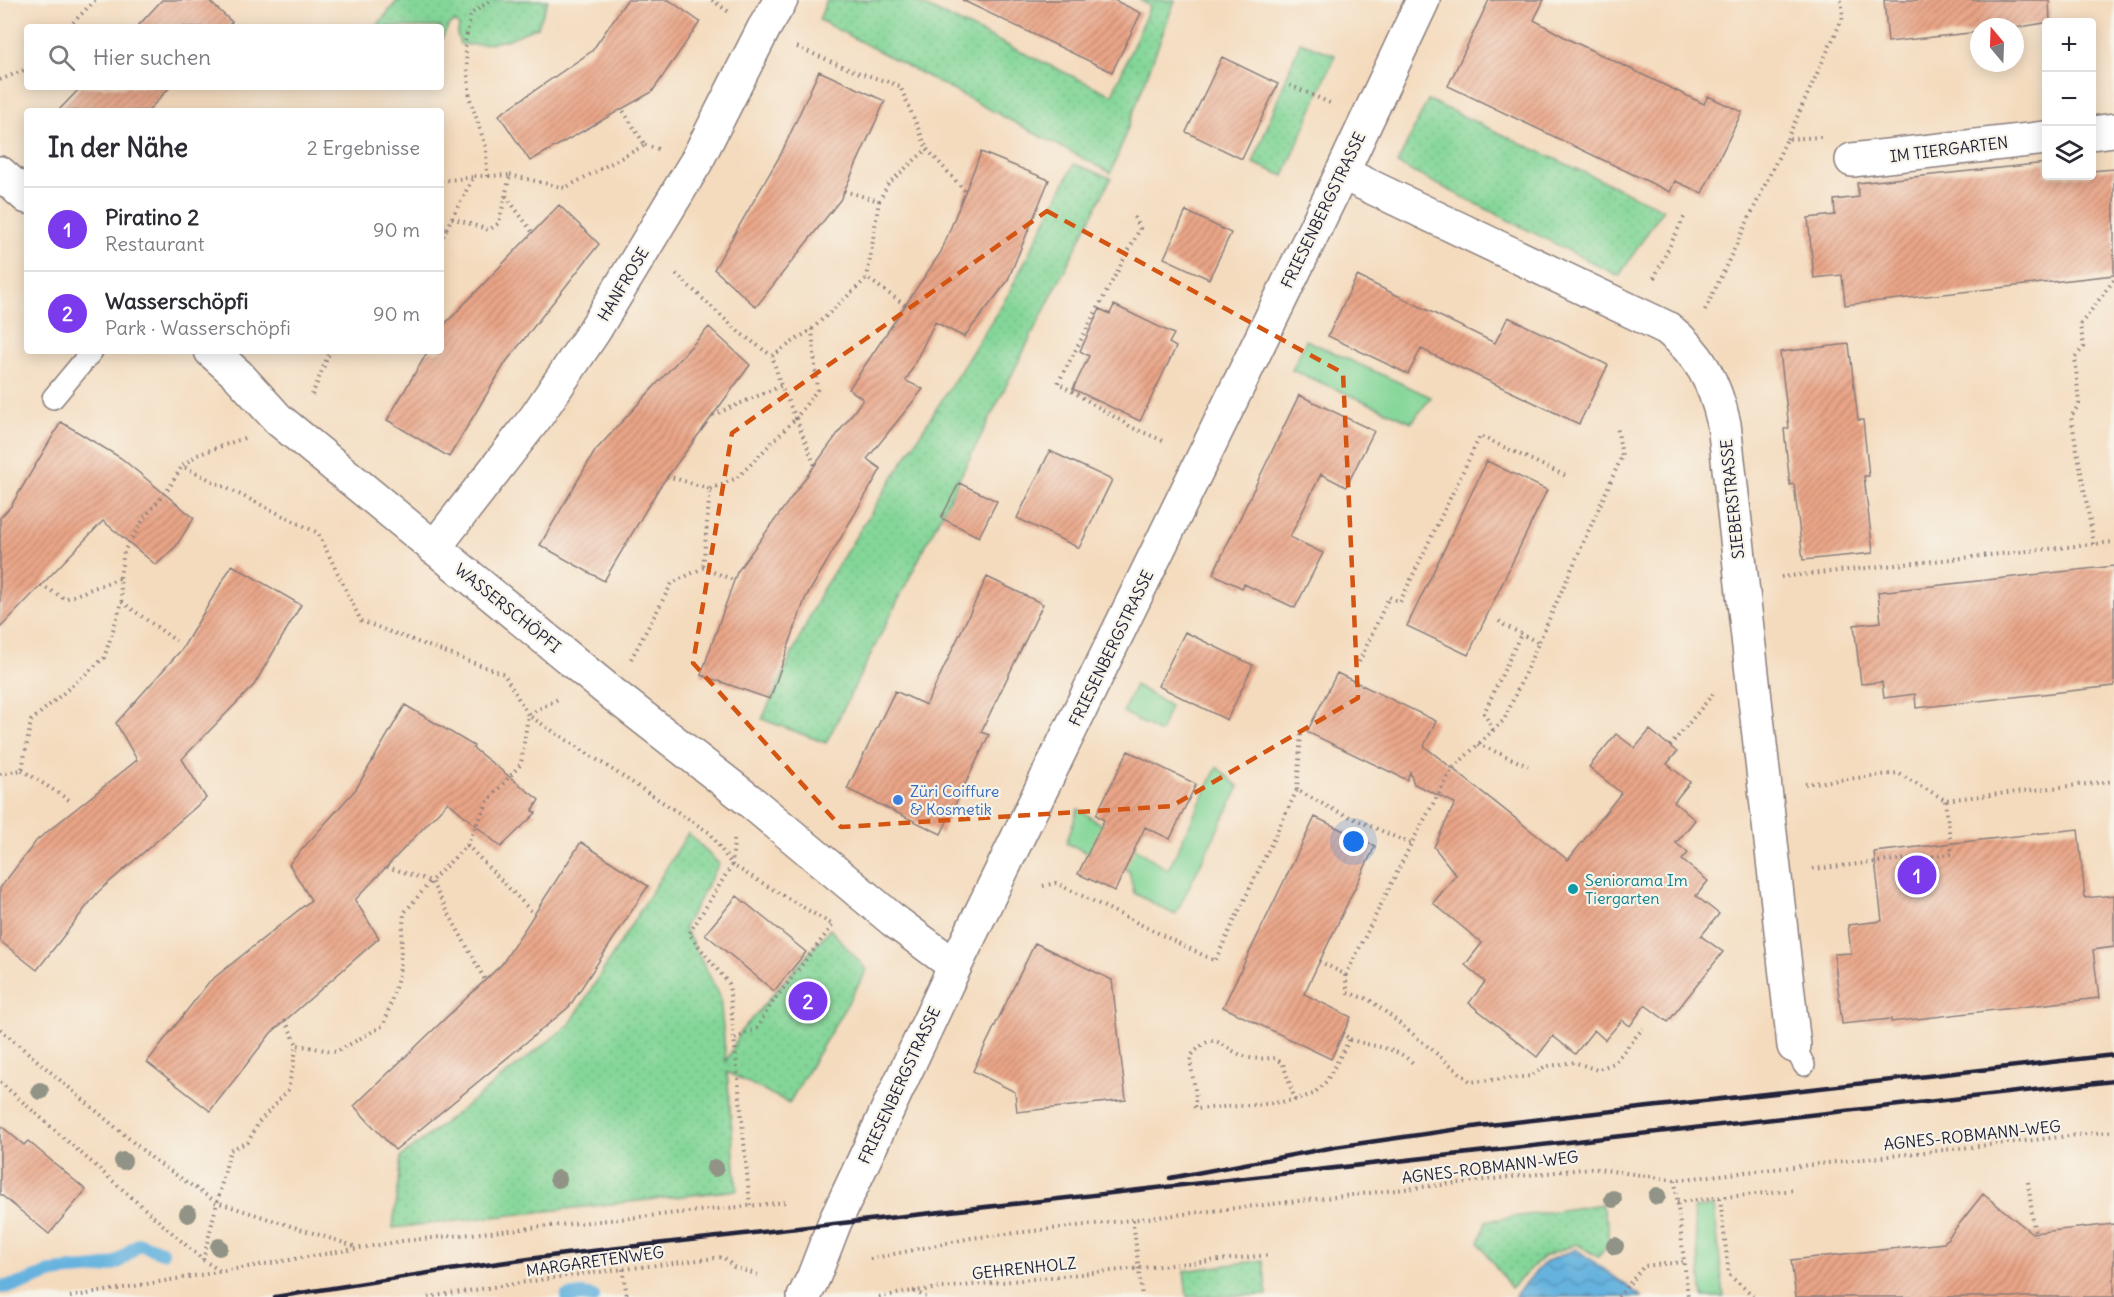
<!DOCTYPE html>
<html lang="de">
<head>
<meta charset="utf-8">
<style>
	:root { --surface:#fff; --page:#f2f2f3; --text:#2b2b33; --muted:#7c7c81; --line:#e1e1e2; --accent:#7c3aed }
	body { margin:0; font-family:Delius,sans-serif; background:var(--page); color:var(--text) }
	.controls { position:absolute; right:18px; top:18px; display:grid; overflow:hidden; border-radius:6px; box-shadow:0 3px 15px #0003 }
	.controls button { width:54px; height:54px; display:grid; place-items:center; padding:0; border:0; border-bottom:2px solid var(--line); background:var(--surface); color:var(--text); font:30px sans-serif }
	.compass { position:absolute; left:1970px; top:18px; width:54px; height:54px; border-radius:50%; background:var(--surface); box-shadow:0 3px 15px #0003; rotate:341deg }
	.you { position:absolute; left:1354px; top:842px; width:21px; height:21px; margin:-15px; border:4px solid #fff; border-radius:50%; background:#1a73e8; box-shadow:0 0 0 9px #1a73e833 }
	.badge { display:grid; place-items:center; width:39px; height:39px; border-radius:50%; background:var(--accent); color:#fff; font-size:20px; font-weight:700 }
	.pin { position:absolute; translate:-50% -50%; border:3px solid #fff; box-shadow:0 2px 6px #0006 }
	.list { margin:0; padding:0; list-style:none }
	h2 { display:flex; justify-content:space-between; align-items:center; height:78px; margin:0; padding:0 24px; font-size:26px }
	h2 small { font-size:20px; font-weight:400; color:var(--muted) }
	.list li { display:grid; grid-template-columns:39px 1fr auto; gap:18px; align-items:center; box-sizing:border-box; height:84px; padding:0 24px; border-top:2px solid var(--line) }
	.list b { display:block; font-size:22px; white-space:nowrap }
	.list p { margin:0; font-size:20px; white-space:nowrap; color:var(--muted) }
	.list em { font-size:20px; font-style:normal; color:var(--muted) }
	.icon { flex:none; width:33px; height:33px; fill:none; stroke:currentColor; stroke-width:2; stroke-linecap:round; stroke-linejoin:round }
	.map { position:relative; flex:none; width:2114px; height:1297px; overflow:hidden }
	.search { position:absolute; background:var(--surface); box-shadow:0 3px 15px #0003; left:24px; top:24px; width:420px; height:66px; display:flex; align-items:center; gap:15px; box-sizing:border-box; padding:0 21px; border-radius:6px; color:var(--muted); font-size:22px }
	.panel { position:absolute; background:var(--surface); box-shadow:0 3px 15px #0003; left:24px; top:108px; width:420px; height:246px; border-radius:6px }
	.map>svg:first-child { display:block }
	.grass { fill:url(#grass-dots); stroke:#527c6a; stroke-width:1.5 }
	.garden { fill:#83d698; stroke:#527c6a; stroke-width:1.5 }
	.water { fill:url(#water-waves); stroke:#446a8c; stroke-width:1.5 }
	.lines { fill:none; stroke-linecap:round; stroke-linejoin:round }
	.stream { stroke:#65b2de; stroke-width:14 }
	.building { fill:url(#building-hatch) }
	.lane-casing { stroke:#8b7e7c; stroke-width:24 }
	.street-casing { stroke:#8b7e7c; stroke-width:36 }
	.secondary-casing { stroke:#8b7e7c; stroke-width:36 }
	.path { stroke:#8b7e7c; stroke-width:4; stroke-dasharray:1.5 4.5; stroke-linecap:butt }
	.lane { stroke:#fff; stroke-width:21 }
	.street { stroke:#fff; stroke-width:33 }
	.secondary { stroke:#fff; stroke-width:33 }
	.rail { stroke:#22223b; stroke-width:4.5 }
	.tree { fill:#909385 }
	.marked { fill:none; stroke:#d45411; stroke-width:4.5; stroke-dasharray:12 8; stroke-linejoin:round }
	.shop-dot { fill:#3f7fe0; stroke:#f7f3e8; stroke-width:2 }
	.culture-dot { fill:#0f9aa8; stroke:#f7f3e8; stroke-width:2 }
	.labels { text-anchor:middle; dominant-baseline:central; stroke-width:4.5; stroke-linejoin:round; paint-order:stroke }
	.street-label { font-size:16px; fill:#22223b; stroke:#f7f3e8 }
	.shop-label { font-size:16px; fill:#366cbe; stroke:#f7f3e8; text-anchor:start }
	.culture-label { font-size:16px; fill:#0d838f; stroke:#f7f3e8; text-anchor:start }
</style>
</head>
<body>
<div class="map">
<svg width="2114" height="1297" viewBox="0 0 2114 1297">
	<defs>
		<pattern id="grass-dots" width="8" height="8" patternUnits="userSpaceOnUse" patternTransform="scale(1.5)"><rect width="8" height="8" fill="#83d698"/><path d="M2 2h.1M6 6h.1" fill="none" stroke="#71b784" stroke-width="1.8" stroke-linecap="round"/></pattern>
		<pattern id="water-waves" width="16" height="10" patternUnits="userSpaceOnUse" patternTransform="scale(1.5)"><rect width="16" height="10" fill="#65b2de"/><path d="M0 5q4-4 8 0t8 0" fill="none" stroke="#5390b5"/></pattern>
		<pattern id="building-hatch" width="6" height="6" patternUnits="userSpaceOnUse" patternTransform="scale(1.5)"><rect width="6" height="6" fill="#eaa587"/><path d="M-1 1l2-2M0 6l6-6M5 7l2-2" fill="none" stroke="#bd8670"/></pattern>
	</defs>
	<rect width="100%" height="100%" fill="#f7f3e8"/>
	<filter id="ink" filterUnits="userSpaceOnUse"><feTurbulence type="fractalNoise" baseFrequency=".0167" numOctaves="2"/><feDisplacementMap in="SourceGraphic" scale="12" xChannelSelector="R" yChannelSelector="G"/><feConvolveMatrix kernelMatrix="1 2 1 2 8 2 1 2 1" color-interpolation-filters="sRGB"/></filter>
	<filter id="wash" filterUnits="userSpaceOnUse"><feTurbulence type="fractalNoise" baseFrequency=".008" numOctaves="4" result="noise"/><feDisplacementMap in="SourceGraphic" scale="24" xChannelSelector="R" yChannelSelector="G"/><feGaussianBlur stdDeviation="1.35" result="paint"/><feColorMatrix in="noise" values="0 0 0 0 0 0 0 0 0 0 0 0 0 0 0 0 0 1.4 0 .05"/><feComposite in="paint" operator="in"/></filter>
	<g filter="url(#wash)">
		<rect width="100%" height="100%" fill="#f4dbbe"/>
		<path class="grass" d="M398 0H548L538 27C529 30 521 34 512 38 498 43 475 46 460 44L457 34 459 27 456 22 449 25 441 40V27H376Z
			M827 0H912L1112 95 1150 6 1140 0H1175L1111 173 819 20Z
			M1300 42 1335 55 1284 176 1253 163Z
			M1428 100 1663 209 1619 276 1397 164Z
			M1074 164 1111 178 826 743 762 719 821 592 1008 295Z
			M688 833 719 864 684 927 720 996 726 1062 741 1031 830 929 867 970 789 1103 727 1072 737 1190 393 1228 401 1157 570 1024Z
			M1601 1204 1608 1225V1246L1598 1257 1577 1244 1543 1257 1511 1288 1479 1243 1486 1221Z
			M1263 1260 1267 1295 1187 1297 1184 1271Z"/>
		<path class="garden" d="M1306 340 1431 397 1412 422 1292 370Z
			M1135 685 1170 706 1160 733 1123 712Z
			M1217 767 1239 787 1175 915 1134 893 1129 871 1066 843 1078 809 1168 870Z
			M1714 1207 1724 1297H1703L1693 1208Z"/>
		<path class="water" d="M1576 1249 1641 1296 1642 1297H1515V1295L1545 1262Z"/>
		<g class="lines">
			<path class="stream" d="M0 1287C20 1287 35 1277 54 1272 74 1268 95 1271 114 1264 125 1259 130 1249 140 1244L162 1252
				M567 1297 582 1295 593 1297"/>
		</g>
		<g id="blocks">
			<path class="building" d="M162 0H208L232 22 227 27H137Z
				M627 0H669L700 22 652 92 530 161 499 115 592 51Z
				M962 0H1114L1141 13 1112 72Z
				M1489 0H1544L1534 20 1568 39 1704 104 1708 96 1742 112 1702 193 1675 181 1670 192 1448 86Z
				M1884 0H2049L2050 22 2015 28 1979 27V32L1888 42Z
				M1222 57 1278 84 1242 159 1186 132Z
				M819 71 885 101 840 200 756 307 714 269 781 154Z
				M81 87H170L148 111H58Z
				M981 152 1049 180 1007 282 964 337 935 322 906 381 923 389 867 459 881 469 805 599 770 699 701 675 737 572 863 399 849 389 941 252Z
				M2046 163V176H2091V171L2114 169V275L1845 305 1842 275 1814 278 1808 218 1835 215 1834 200 1859 197 1857 183Z
				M559 205 599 244 506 362 449 457 387 420 428 351H441V329L443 326Z
				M1186 211 1231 233 1209 279 1164 258Z
				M1357 276 1495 343 1508 317 1608 365 1579 424 1421 349 1408 374 1328 336Z
				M1114 305 1174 334 1169 343 1176 347 1140 421 1073 389 1089 356 1080 351 1100 309 1110 314Z
				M709 327 750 365 659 488 604 581 540 545 595 451Z
				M1849 344 1858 420H1863L1869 476H1864L1873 553 1803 560 1794 484 1790 485 1784 429 1789 428 1780 352Z
				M1299 395 1374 431 1346 487 1321 474 1290 537 1323 553 1295 608 1244 584 1242 588 1213 574Z
				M61 422 121 458 194 518 176 546 156 565 103 521 0 628V518L11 506Z
				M1050 451 1112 480 1079 548 1017 518Z
				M1487 461 1547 490 1468 655 1407 626Z
				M959 483 997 501 979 537 941 518Z
				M232 565 301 605 254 685 182 759 206 798 98 892 37 970 0 941V888L37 840 137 760 116 723 182 649Z
				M2114 566V686L1916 708 1915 694 1884 698 1882 682 1861 684 1854 625 1881 622 1878 592Z
				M987 577 1043 604 981 732 989 735 941 834 847 789 895 691 926 705Z
				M1185 632 1253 665 1227 720 1158 686Z
				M1337 673 1436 721 1424 746 1568 860 1621 793 1589 767 1616 734 1635 748 1650 730 1677 752 1667 764 1690 782 1674 802 1695 820 1676 843 1688 853 1682 860 1708 881 1696 896 1719 914 1701 936 1723 952 1668 1022 1645 1005 1630 1026 1622 1020 1605 1040 1594 1030 1575 1054 1553 1036 1537 1057 1469 1003 1485 982 1465 965 1482 943 1433 903 1456 875 1434 847 1455 803 1414 784 1410 772 1407 780 1307 732Z
				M405 705 474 746 473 748 539 800 532 811 536 813 501 847 448 802 355 900 379 938 271 1033 210 1111 147 1062 209 982 311 900 289 864 356 789Z
				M1128 751 1196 784 1170 839 1145 827 1115 891 1078 874 1104 820 1096 815Z
				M1315 817 1375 846 1304 994 1351 1017 1331 1059 1223 1007Z
				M2078 829 2085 898 2114 895V947L2093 950 2099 998 1891 1022V1019L1842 1024 1834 954 1851 953 1848 925 1882 921 1874 852Z
				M581 842 648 886 569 1007 395 1150 354 1106 502 964Z
				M737 896 806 952 774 991 705 934Z
				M1035 943 1112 980 1126 1100 1017 1112 1015 1092 973 1071Z
				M0 1125 24 1145 28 1141 86 1190 49 1234 0 1194Z
				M1983 1194 2032 1233 2114 1224V1297H1796L1791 1260 1944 1243Z"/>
		</g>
	</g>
	<g filter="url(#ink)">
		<use href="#blocks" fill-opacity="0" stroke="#8b7e7c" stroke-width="1.5"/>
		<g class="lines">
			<g class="lane-casing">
				<path id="lane" d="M53 398 92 351
					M1794 1046 1804 1065"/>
			</g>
			<g class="street-casing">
				<path id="street" d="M2092 133 2114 130
					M1852 160 2046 138
					M0 173 27 197
					M1342 173 1667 328C1700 354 1715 383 1724 424L1794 1046
					M211 351 238 375 279 420 609 691 750 801 893 920 955 966
					M434 548 536 417 594 331 696 162 764 28 781 0"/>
			</g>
			<g class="secondary-casing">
				<path id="secondary" d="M804 1297 814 1276 834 1224 955 966 1342 173 1423 0"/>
			</g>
			<path class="path" d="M712 0 729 12
				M69 27 95 0
				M797 47 854 71 900 86 927 149
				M0 80 27 69
				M1290 85 1330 103
				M1787 139 1843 17 1841 0
				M645 145 658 149
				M510 175 565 188 645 145 622 109
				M441 181 474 177
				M844 191 879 201 867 278
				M506 196 533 233
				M879 201 888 184 927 149 965 191
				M1134 217 1140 229 1058 383 1133 428 1166 442
				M452 218 489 230 499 223 510 175 487 176
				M441 231 446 229 474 176H487L486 147 470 99 465 43 471 14 491 0
				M441 242 446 229
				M676 274 740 333 772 356
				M1654 278 1685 215
				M1705 310 1787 139 1821 137
				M812 329 867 278 905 305
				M312 395 330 351
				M713 415 781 386 796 418 817 390 812 329 772 356 781 386
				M244 438 197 455 182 466 318 533 361 621 504 674 528 715 710 833 732 865 689 934 729 984 750 1205
				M667 476 710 489 703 568
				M710 489 737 478 796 418 815 466
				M2094 544 2071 417 2079 404 2075 357 2084 347 2080 325 2114 280
				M1781 577 2114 542
				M41 585 65 599 120 578
				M122 602 176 641
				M1499 621 1504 625 1539 643
				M631 659 672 583 703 568 734 580
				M1359 662 1389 597 1400 602 1480 436 1566 476
				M1493 730 1484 713 1521 634
				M1478 744 1528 766
				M1670 746 1713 694
				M22 770 69 800
				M0 774 22 770 31 721 104 658 122 602 120 578 124 551 144 518 169 488 182 466
				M1805 784 1898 773 1945 800 2114 781
				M1297 790 1301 733
				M734 840 732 865 833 925 772 1003 757 1028 735 1039
				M467 845 534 914
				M387 867 431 881 485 980
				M1813 869 1952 854 1945 800
				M1043 886 1056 883 1215 961 1297 790 1330 808 1411 844
				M1319 961 1346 975 1411 844 1452 769 1504 720 1622 456 1617 426
				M1345 975 1348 993 1368 999 1387 1013 1471 1082 1532 1076 1544 1067 1574 1062 1597 1070 1614 1063 1643 1028
				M285 1020 297 1045
				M0 1029 154 1160 216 1202 357 1247
				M1350 1039C1375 1049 1394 1044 1415 1065
				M0 1082 203 1260 222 1272
				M1295 1100 1283 1064 1275 1058C1266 1058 1256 1060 1247 1057 1219 1049 1217 1026 1191 1056 1189 1072 1199 1090 1194 1106L1196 1109 1266 1104 1295 1100 1313 1094 1326 1082 1350 1039 1343 1034
				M1675 1180 1688 1297
				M2028 1182 2035 1236
				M1720 1198 1729 1275 1755 1297
				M1677 1202 1795 1190
				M1133 1220 1142 1297
				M870 1259 971 1238 1591 1168 1675 1180 2114 1131
				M203 1260 230 1150 248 1142 259 1122 288 1090 297 1045 336 1052 384 1025 399 975 404 913 431 881 467 845 488 801 521 764 528 715 558 699
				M623 1269 627 1297
				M913 1291 1269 1255
				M70 1297 402 1241 787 1202
				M428 1297 566 1276 723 1257 734 1267 761 1276
				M879 1297 913 1291 926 1297
				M1618 1297 1644 1266 1684 1262"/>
			<use href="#lane" class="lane"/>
			<use href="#street" class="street"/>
			<use href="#secondary" class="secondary"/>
			<path class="rail" d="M1170 1178 1335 1147 1480 1126 2114 1055
				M275 1297 435 1272 565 1254 2114 1081"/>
		</g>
		<g class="tree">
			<circle cx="40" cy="1091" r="9"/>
			<circle cx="123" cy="1161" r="9"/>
			<circle cx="715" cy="1168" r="9"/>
			<circle cx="558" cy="1179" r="9"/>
			<circle cx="1657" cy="1196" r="9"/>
			<circle cx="1613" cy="1199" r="9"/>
			<circle cx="188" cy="1214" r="9"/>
			<circle cx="1615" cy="1246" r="9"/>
			<circle cx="219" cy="1247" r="9"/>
		</g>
	</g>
	<path class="marked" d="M1047 211 1343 373 1358 698 1172 806 841 827 693 663 732 433Z"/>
	<circle class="shop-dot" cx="898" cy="800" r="6"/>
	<circle class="culture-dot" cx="1573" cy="889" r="6"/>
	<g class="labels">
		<g class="street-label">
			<text transform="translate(1949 149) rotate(-7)">IM TIERGARTEN</text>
			<text transform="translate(1323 210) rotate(-64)">FRIESENBERGSTRASSE</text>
			<text transform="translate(623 284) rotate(-59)">HANFROSE</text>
			<text transform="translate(1732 499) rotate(-96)">SIEBERSTRASSE</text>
			<text transform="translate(508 608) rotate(39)">WASSERSCHÖPFI</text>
			<text transform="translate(1111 648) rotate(-64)">FRIESENBERGSTRASSE</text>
			<text transform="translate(899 1085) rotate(-65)">FRIESENBERGSTRASSE</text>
			<text transform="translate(1972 1135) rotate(-6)">AGNES-ROBMANN-WEG</text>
			<text transform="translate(1490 1167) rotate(-7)">AGNES-ROBMANN-WEG</text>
			<text transform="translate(595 1261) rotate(-8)">MARGARETENWEG</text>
			<text transform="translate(1024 1268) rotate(-6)">GEHRENHOLZ</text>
		</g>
		<g class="shop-label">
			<text x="910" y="791">Züri Coiffure<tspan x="910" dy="18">&amp; Kosmetik</tspan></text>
		</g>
		<g class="culture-label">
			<text x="1585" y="880">Seniorama Im<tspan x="1585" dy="18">Tiergarten</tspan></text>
		</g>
	</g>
</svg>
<div class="controls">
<button>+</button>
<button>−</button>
<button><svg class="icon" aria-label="layers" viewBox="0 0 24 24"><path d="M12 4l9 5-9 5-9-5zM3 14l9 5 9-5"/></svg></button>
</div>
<svg class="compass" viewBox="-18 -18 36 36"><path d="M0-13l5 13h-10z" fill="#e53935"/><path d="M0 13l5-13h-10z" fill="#7c7c81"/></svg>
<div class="you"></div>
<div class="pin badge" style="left:1917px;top:875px">1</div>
<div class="pin badge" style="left:808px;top:1001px">2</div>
<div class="search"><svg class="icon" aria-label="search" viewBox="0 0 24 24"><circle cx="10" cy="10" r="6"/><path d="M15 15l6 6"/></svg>Hier suchen</div>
<section class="panel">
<h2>In der Nähe<small>2 Ergebnisse</small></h2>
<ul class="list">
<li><span class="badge">1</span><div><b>Piratino 2</b><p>Restaurant</p></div><em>90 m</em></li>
<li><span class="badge">2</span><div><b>Wasserschöpfi</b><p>Park · Wasserschöpfi</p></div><em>90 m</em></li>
</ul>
</section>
</div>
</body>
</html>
